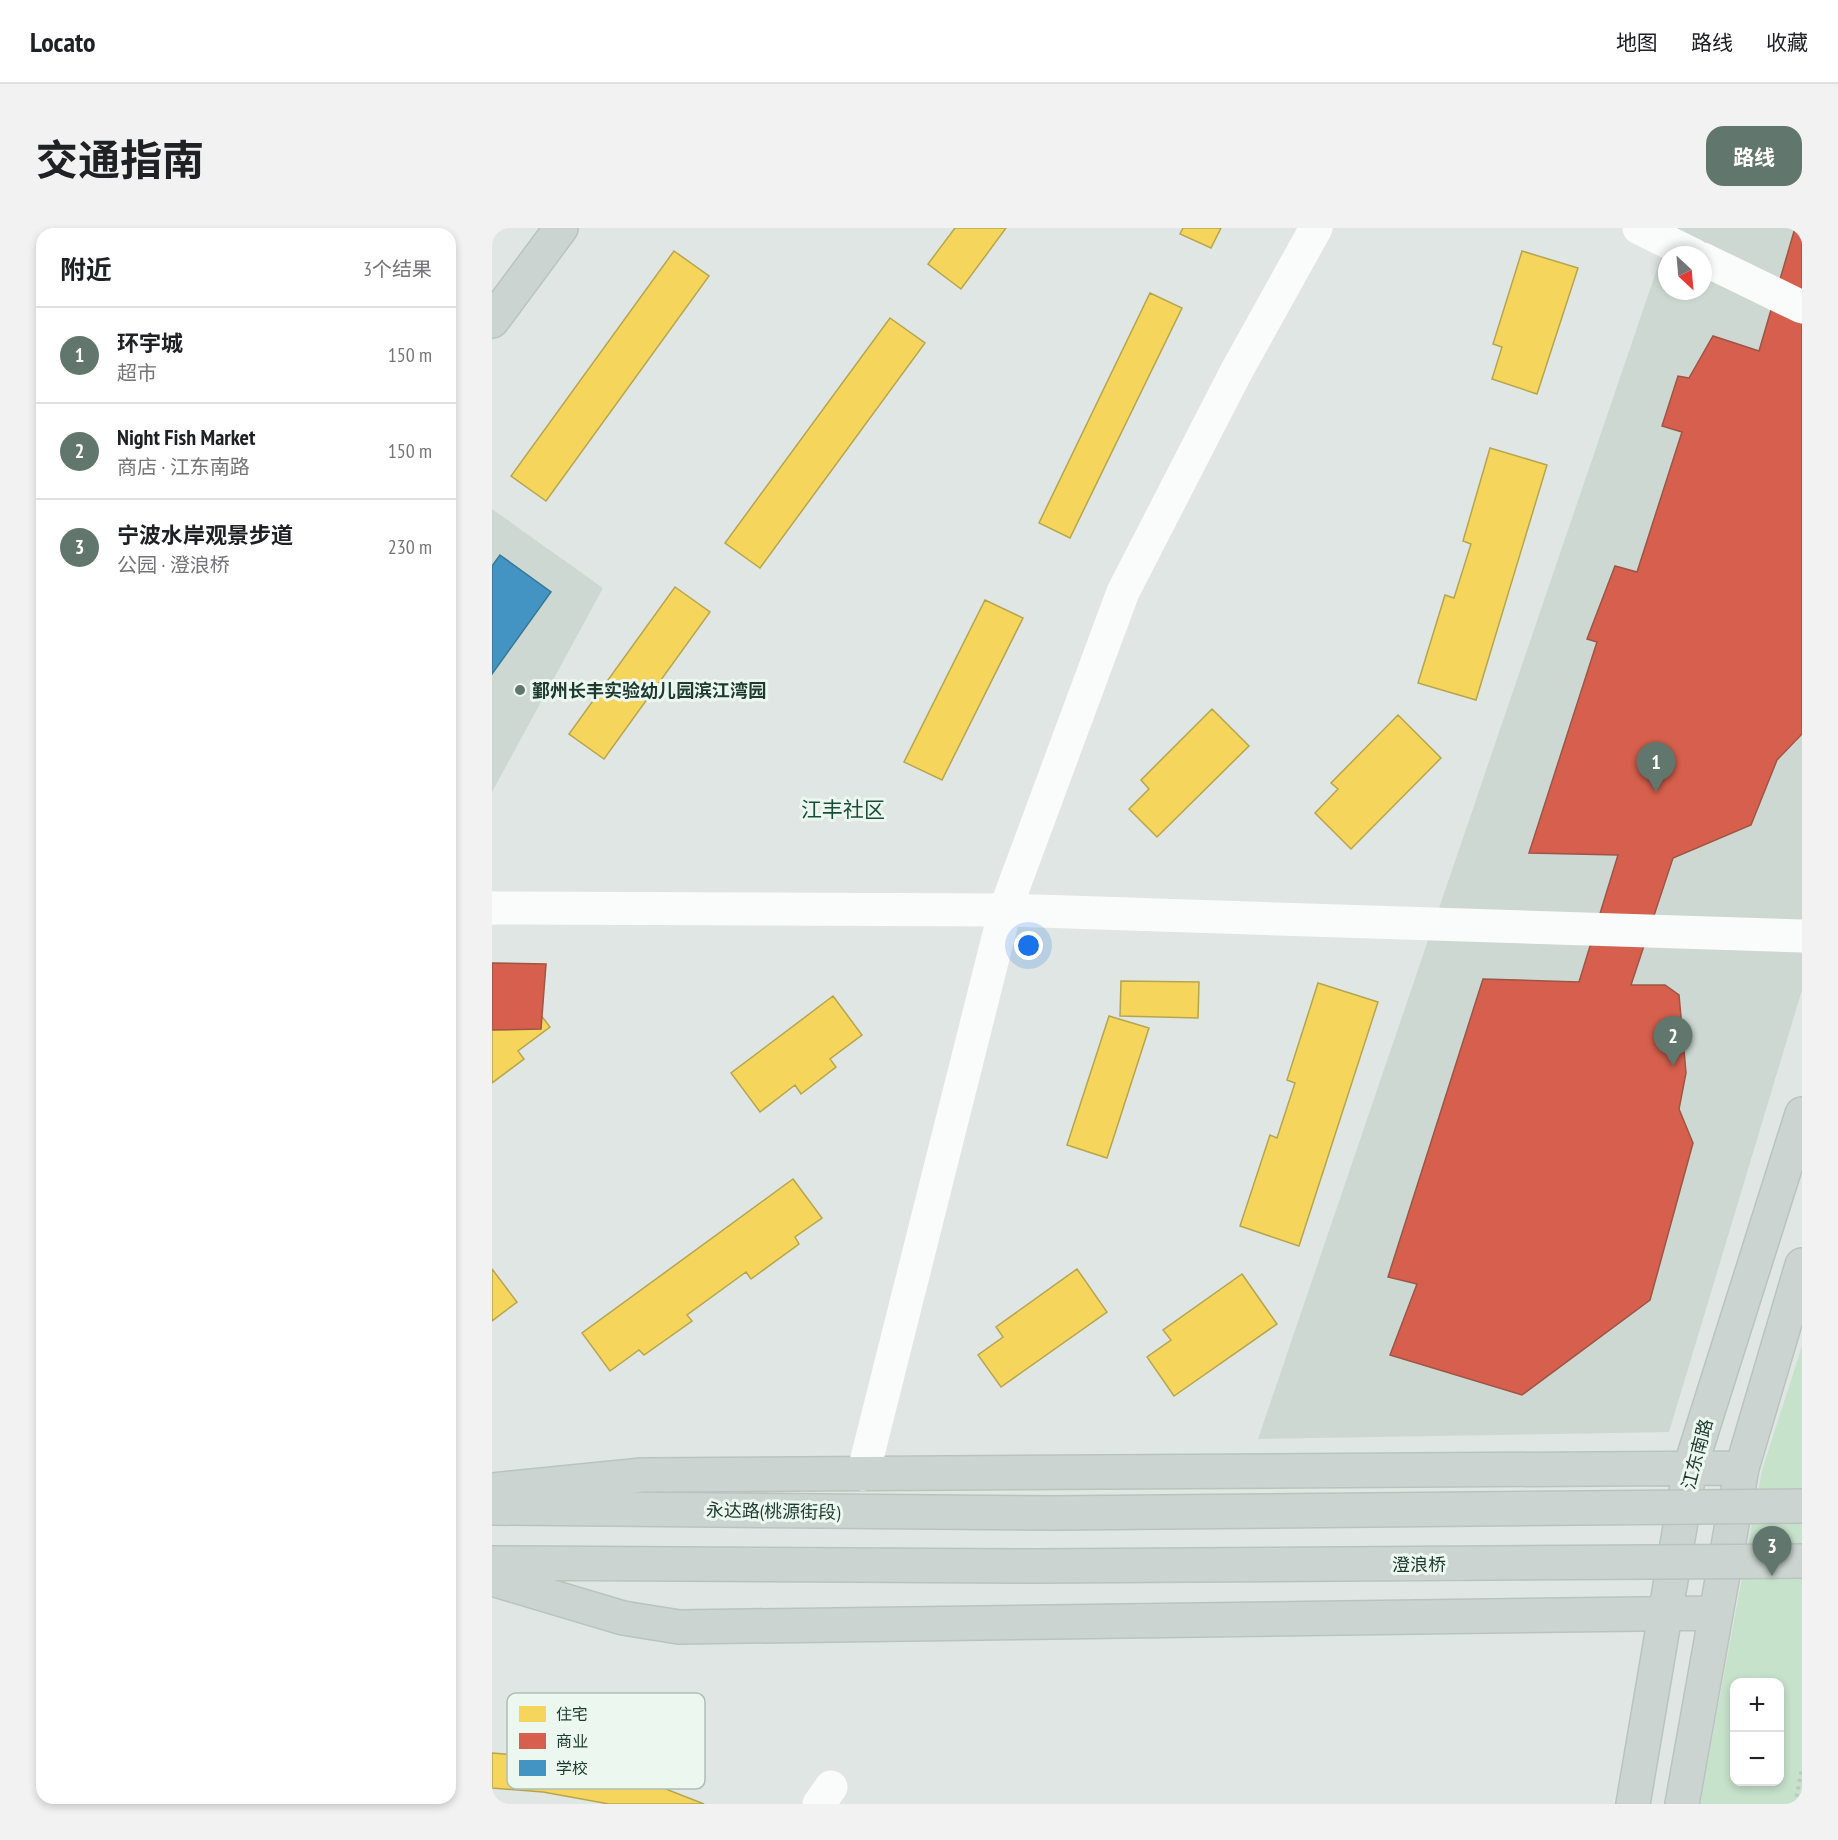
<!DOCTYPE html>
<html lang="zh">
<head>
<meta charset="utf-8">
<style>
	:root { --surface:#fff; --page:#f2f2f2; --text:#202124; --muted:#757577; --line:#e0e0e0; --accent:#61766d }
	body { margin:0; font-family:"PT Sans Narrow","Noto Sans SC",sans-serif; background:var(--page); color:var(--text) }
	.controls { position:absolute; right:18px; bottom:18px; display:grid; overflow:hidden; border-radius:12px; box-shadow:0 3px 9px #0003 }
	.controls button { width:54px; height:54px; display:grid; place-items:center; padding:0; border:0; border-bottom:2px solid var(--line); background:var(--surface); color:var(--text); font:30px sans-serif }
	.compass { position:absolute; left:1166px; top:18px; width:54px; height:54px; border-radius:50%; background:var(--surface); box-shadow:0 3px 9px #0003; rotate:154deg }
	.you { position:absolute; left:537px; top:718px; width:21px; height:21px; margin:-15px; border:4px solid #fff; border-radius:50%; background:#1a73e8; box-shadow:0 0 0 9px #1a73e833 }
	.badge { display:grid; place-items:center; width:39px; height:39px; border-radius:50%; background:var(--accent); color:#fff; font-size:20px; font-weight:700 }
	.pin { position:absolute; translate:-50% -50px; filter:drop-shadow(0 2px 3px #0008) }
	.pin::after { content:''; position:absolute; top:32px; width:21px; height:18px; background:inherit; clip-path:polygon(0 0,100% 0,50% 100%) }
	.list { margin:0; padding:0; list-style:none }
	h2 { display:flex; justify-content:space-between; align-items:center; height:78px; margin:0; padding:0 24px; font-size:26px }
	h2 small { font-size:20px; font-weight:400; color:var(--muted) }
	.list li { display:grid; grid-template-columns:39px 1fr auto; gap:18px; align-items:center; box-sizing:border-box; height:96px; padding:0 24px; border-top:2px solid var(--line) }
	.list b { display:block; font-size:22px; white-space:nowrap }
	.list p { margin:0; font-size:20px; white-space:nowrap; color:var(--muted) }
	.list em { font-size:20px; font-style:normal; color:var(--muted) }
	.map { position:relative; flex:none; width:1310px; height:1576px; overflow:hidden; border-radius:18px }
	header { display:flex; align-items:center; gap:36px; box-sizing:border-box; height:84px; padding:0 30px; background:var(--surface); border-bottom:2px solid var(--line) }
	header strong { font-size:28px }
	nav { display:flex; gap:33px; margin-inline-start:auto; font-size:21px }
	.intro { display:flex; align-items:center; justify-content:space-between; box-sizing:border-box; height:144px; padding:0 36px }
	h1 { margin:0; font-size:42px }
	.button { padding:15px 27px; border-radius:18px; background:var(--accent); color:#fff; font-size:21px; font-weight:700 }
	main { display:flex; gap:36px; padding:0 36px }
	aside { flex:1; background:var(--surface); border-radius:18px; box-shadow:0 3px 9px #0003 }
	.map>svg:first-child { display:block }
	.built { fill:#cdd8d2; fill-rule:evenodd }
	.green { fill:#c6e2cb; fill-rule:evenodd }
	.homes { fill:#f6d55c; stroke:#b5a64e; stroke-width:1.5 }
	.shops { fill:#d6604d; stroke:#9e5544; stroke-width:1.5 }
	.schools { fill:#4393c3; stroke:#377896; stroke-width:1.5 }
	.lines { fill:none; stroke-linecap:round; stroke-linejoin:round }
	.major-casing { stroke:#bac4bf; stroke-width:36 }
	.path { stroke:#bdc8c3; stroke-width:4; stroke-dasharray:3 4.5; stroke-linecap:butt }
	.minor { stroke:#fafbfb; stroke-width:33 }
	.major { stroke:#cbd4d0; stroke-width:33 }
	.major-bridge-casing { stroke:#bac4bf; stroke-width:36; stroke-linecap:butt }
	.major-bridge { stroke:#cbd4d0; stroke-width:33 }
	.poi-dot { fill:#61766d; stroke:#ecf7f0; stroke-width:2 }
	.labels { text-anchor:middle; dominant-baseline:central; stroke-width:6; stroke-linejoin:round; paint-order:stroke }
	.poi-label { font-size:18px; font-weight:bold; fill:#1c3a2e; stroke:#ecf7f0; text-anchor:start }
	.street-label { font-size:18px; fill:#1c3a2e; stroke:#ecf7f0 }
	.quarter-label { font-size:21px; fill:#174e39; stroke:#ecf7f0 }
	.key { fill:#ecf7f0; stroke:#aebeb6; stroke-width:1.5 }
	.key-label { font-size:16px; fill:#1c3a2e }
</style>
</head>
<body>
<header>
<strong>Locato</strong>
<nav><a>地图</a><a>路线</a><a>收藏</a></nav>
</header>
<div class="intro"><h1>交通指南</h1><a class="button">路线</a></div>
<main>
<aside>
<h2>附近<small>3个结果</small></h2>
<ul class="list">
<li><span class="badge">1</span><div><b>环宇城</b><p>超市</p></div><em>150 m</em></li>
<li><span class="badge">2</span><div><b>Night Fish Market</b><p>商店 · 江东南路</p></div><em>150 m</em></li>
<li><span class="badge">3</span><div><b>宁波水岸观景步道</b><p>公园 · 澄浪桥</p></div><em>230 m</em></li>
</ul>
</aside>
<div class="map">
<svg width="1310" height="1576" viewBox="0 0 1310 1576">
	<rect width="100%" height="100%" fill="#e0e6e3"/>
	<path class="built" d="M1179 0H1310V762L1177 1204 766 1211ZM1175 27H1211V63H1175Z
		M0 281 111 360 0 564Z"/>
	<path class="green" d="M1310 1118V1576H1208L1270 1242ZM1242 1454H1288V1554H1242Z"/>
	<path class="homes" d="M463 0H514L469 61 436 36Z
		M691 0H729L719 20 688 6Z
		M182 23 217 48 54 273 19 248Z
		M1030 23 1086 40 1045 166 1000 151 1010 119 1001 116Z
		M658 65 690 80 578 310 547 295Z
		M398 90 433 115 268 340 233 315Z
		M998 220 1055 237 984 472 926 455 953 367 962 370 979 316 971 313Z
		M183 359 218 384 112 531 77 506Z
		M493 372 531 390 450 552 412 534Z
		M720 481 757 518 665 609 637 581 657 561 649 552Z
		M906 487 949 530 859 621 823 585 846 561 839 555Z
		M629 753 707 754 706 790 628 788Z
		M826 755 886 774 807 1018 748 998 778 907 785 910 803 855 795 852Z
		M28 760 58 799 26 823 32 831 0 855V782Z
		M341 768 370 807 338 831 344 839 309 866 303 857 268 884 239 845Z
		M617 788 657 800 615 930 575 917Z
		M301 951 330 990 303 1009 307 1016 259 1051 254 1044 195 1087 200 1093 152 1127 147 1122 118 1143 90 1105Z
		M0 1041 25 1074 0 1093Z
		M585 1041 615 1084 509 1159 486 1127 511 1109 504 1099Z
		M750 1046 785 1096 682 1168 655 1129 679 1112 671 1102Z
		M0 1525 50 1529 138 1547 212 1576H117L51 1564 0 1560Z"/>
	<path class="shops" d="M1303 0H1310V506L1285 532 1259 597 1181 630 1139 757H1173L1187 767 1194 845 1187 881 1201 915 1158 1072 1030 1167 898 1127 925 1056 896 1049 991 751 1087 754 1126 627 1037 625 1105 414 1095 411 1123 338 1145 344 1190 204 1170 198 1186 148 1197 150 1221 108 1267 123Z
		M0 735 54 736 49 801 0 802Z"/>
	<path class="schools" d="M8 327 59 364 0 446V338Z"/>
	<g class="lines">
		<g class="major-casing">
			<path id="major" d="M0 93 69 0
				M0 1262 150 1247 1250 1240
				M3 1280 563 1285
				M0 1335 545 1338
				M0 1351 131 1390 187 1399 1224 1385
				M1141 1576 1198 1240 1310 886
				M1190 1576 1250 1240 1310 1037"/>
		</g>
		<path class="path" d="M1303 1576 1310 1540"/>
		<path class="minor" d="M1147 0 1202 27
			M1211 31 1310 79
			M0 680 513 682 1310 708
			M371 1246 513 682 631 364 744 144 824 0
			M327 1576 339 1559"/>
		<use href="#major" class="major"/>
		<g class="major-bridge-casing">
			<path id="major-bridge" d="M563 1285 1310 1278
				M545 1338 1310 1333"/>
		</g>
		<use href="#major-bridge" class="major-bridge"/>
	</g>
	<circle class="poi-dot" cx="28" cy="462" r="6"/>
	<g class="labels">
		<g class="poi-label">
			<text x="40" y="462">鄞州长丰实验幼儿园滨江湾园</text>
		</g>
		<g class="street-label">
			<text transform="translate(1205 1226) rotate(-75)">江东南路</text>
			<text transform="translate(281 1283) rotate(1)">永达路(桃源街段)</text>
			<text x="927" y="1336">澄浪桥</text>
		</g>
		<g class="quarter-label">
			<text x="351" y="581">江丰社区</text>
		</g>
	</g>
	<rect x="15" y="1465" width="198" height="96" rx="9" class="key"/>
	<rect x="27" y="1478" width="27" height="16" fill="#f6d55c"/>
	<rect x="27" y="1505" width="27" height="16" fill="#d6604d"/>
	<rect x="27" y="1532" width="27" height="16" fill="#4393c3"/>
	<g class="key-label">
		<text x="64" y="1492">住宅</text>
		<text x="64" y="1519">商业</text>
		<text x="64" y="1546">学校</text>
	</g>
</svg>
<div class="controls">
<button>+</button>
<button>−</button>
</div>
<svg class="compass" viewBox="-18 -18 36 36"><path d="M0-13l5 13h-10z" fill="#e53935"/><path d="M0 13l5-13h-10z" fill="#757577"/></svg>
<div class="you"></div>
<div class="pin badge" style="left:1164px;top:564px">1</div>
<div class="pin badge" style="left:1181px;top:838px">2</div>
<div class="pin badge" style="left:1280px;top:1348px">3</div>
</div>
</main>
</body>
</html>
